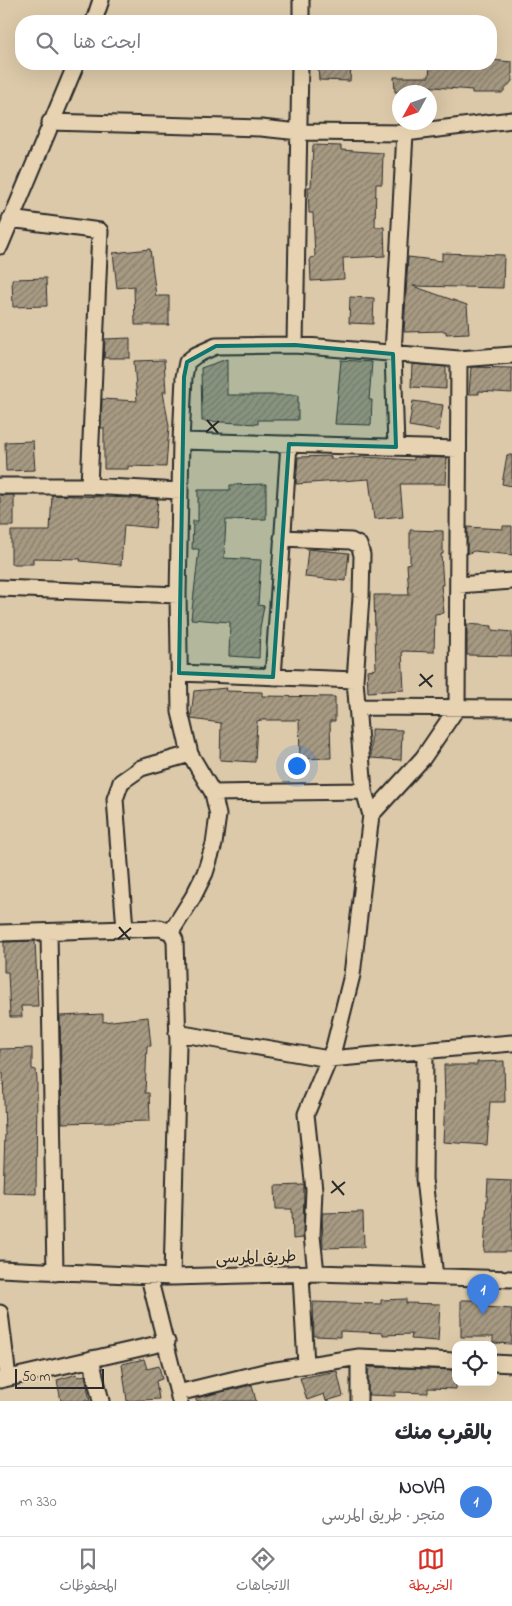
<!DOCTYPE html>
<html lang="ar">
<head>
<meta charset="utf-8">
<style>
	:root { --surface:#fff; --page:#f7f7f7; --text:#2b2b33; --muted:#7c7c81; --line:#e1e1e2; --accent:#d93025 }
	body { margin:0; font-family:"Indie Flower","Playpen Sans Arabic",sans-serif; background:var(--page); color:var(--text); direction:rtl }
	.controls { position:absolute; right:15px; bottom:15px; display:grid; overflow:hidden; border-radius:10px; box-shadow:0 5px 20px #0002 }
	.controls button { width:45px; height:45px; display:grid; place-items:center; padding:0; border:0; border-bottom:1px solid var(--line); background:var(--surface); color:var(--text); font:25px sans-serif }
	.compass { position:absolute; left:392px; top:85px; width:45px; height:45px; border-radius:50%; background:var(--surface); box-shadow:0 5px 20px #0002; rotate:230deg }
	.scale { position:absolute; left:15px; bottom:12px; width:89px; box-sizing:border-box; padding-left:5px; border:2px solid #2b2b2b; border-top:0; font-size:14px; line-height:18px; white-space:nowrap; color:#2b2b2b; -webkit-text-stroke:4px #e7d3b1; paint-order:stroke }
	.you { position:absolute; left:296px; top:765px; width:18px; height:18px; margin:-12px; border:4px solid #fff; border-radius:50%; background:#1a73e8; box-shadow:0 0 0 8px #1a73e833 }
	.badge { display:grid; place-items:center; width:32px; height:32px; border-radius:50%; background:var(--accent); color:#fff; font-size:16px; font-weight:700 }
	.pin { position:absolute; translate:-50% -41px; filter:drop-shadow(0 1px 2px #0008) }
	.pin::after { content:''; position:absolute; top:26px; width:18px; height:15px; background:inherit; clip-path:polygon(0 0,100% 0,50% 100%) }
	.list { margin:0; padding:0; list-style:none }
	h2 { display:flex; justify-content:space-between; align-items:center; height:65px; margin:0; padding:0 20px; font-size:21px }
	h2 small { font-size:16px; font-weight:400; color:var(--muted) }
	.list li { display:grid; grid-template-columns:32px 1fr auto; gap:15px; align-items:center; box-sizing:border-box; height:70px; padding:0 20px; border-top:1px solid var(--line) }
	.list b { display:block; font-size:19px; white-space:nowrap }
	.list p { margin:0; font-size:16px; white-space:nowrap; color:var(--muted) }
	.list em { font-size:16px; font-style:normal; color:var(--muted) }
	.icon { flex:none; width:28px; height:28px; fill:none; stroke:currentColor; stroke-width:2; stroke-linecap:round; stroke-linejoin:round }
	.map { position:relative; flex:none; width:512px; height:1401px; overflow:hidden; direction:ltr }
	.search { position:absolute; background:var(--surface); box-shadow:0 5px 20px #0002; left:15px; right:15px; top:15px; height:55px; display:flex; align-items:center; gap:12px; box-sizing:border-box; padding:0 18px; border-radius:20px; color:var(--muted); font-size:19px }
	.sheet { height:135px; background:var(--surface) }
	nav { display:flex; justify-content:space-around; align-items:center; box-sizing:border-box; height:70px; border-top:1px solid var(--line); background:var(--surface); font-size:14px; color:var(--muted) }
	nav a { display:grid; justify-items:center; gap:2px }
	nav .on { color:var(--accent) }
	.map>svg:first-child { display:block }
	.building { fill:url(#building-hatch); stroke:#2b2b2b }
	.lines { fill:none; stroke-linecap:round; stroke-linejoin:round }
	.minor-casing { stroke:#2b2b2b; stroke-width:19 }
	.minor { stroke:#e7d3b1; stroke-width:15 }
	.marked { fill:#0f766e; fill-opacity:0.2; stroke:#0f766e; stroke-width:4; stroke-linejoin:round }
	.ticks { fill:none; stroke:#2b2b2b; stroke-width:2 }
	.labels { text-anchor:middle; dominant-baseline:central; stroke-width:4; stroke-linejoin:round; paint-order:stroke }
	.street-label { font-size:16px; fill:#2b2b2b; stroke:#e7d3b1 }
</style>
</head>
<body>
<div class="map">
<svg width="512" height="1401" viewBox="0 0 512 1401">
	<defs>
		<pattern id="building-hatch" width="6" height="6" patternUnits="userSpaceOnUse" patternTransform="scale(1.25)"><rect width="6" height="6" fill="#a79a83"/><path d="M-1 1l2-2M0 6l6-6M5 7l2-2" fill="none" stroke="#887e6b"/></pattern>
	</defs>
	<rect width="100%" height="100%" fill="#dcc9a9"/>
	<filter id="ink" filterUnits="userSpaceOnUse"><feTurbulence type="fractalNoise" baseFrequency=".02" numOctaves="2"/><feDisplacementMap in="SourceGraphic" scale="10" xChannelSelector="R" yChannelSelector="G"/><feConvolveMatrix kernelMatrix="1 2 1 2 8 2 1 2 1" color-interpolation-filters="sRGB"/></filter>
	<g filter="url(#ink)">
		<path class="building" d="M491 60 512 62V81L502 93H472V90L422 86 423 92H395L394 77H429L430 64H491Z
			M318 64H351L350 81 319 80Z
			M313 145 341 146V150L383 153 382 184H376L375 227H384L385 256 343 258 344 279 311 281 310 258 315 257 313 213H309L308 187H311Z
			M150 249 156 296H169V325H135L134 286 117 288 113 253Z
			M442 253 504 255 503 288 413 286 467 305 469 333 446 334V331L404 332 408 257 442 261Z
			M46 278 47 306 13 307 12 279Z
			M350 297 374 298 373 324 349 323Z
			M130 338V358H104L105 339Z
			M227 359V395H298V420H258V424L202 421 201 368Z
			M164 360 166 392H163L169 426 166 467 128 466V469H104V428H101L102 399 137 401 134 361Z
			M341 360 372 362 369 400H372L371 425 335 424Z
			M412 364 446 367V389L411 387Z
			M471 367 512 368V393L479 391V394H469Z
			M413 401 443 405 439 431 409 426Z
			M33 441 35 470 6 471 5 442Z
			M507 455H512V486L502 484Z
			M331 456V459L365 457 414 460V457L447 458 446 484H400L403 516 374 519 369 479 296 484 298 457Z
			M266 484V519L226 520 224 558 261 560 258 605 264 606 260 628 259 658 229 656 230 622 191 619 199 549H192L193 521H198V490H230V485Z
			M0 495H14V526H0Z
			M52 495 158 499 155 528 124 525 121 565 80 561 81 559 33 558V564H11V531H50Z
			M503 526H512V555L474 551 467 554V527L503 529Z
			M410 530 443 531V554H441L443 585H441L444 613 435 614 434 652 402 651 404 690 368 692 367 670 376 669 374 595H409L407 564 410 563Z
			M308 549 349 553 346 581 305 577Z
			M467 624 492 626V630L512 632V656L467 655Z
			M227 688 226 691 262 692V696L335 697V721H330L331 758 300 759 299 720H261L257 721 255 762 220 760 221 723 191 719V716L194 691Z
			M371 729 402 730 401 760 371 758Z
			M35 941 38 1006H21L22 1017H10L8 972H4V942Z
			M103 1014V1022L148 1017 151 1046H147L145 1093H149L150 1121 62 1123 60 1016Z
			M32 1048V1069L36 1070 37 1080 36 1194 3 1193 5 1133 3 1073H0V1049Z
			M504 1061 505 1102H490L487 1145 443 1142 445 1101 444 1065H477V1062Z
			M488 1180 512 1181V1252H484Z
			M304 1185 303 1238 293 1239 292 1209H276L275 1186Z
			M363 1212 364 1247 323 1248 322 1213Z
			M406 1299V1303L440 1304 438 1341 411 1339 412 1334 383 1335V1333L340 1331V1337L314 1336 313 1302 381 1304V1300Z
			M461 1300H485V1307L512 1309V1344L493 1343V1337H461Z
			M144 1359 147 1369 159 1366 162 1379 156 1381 159 1399 127 1401 122 1364Z
			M368 1367 456 1370V1389L428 1388V1393L395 1392V1396L368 1395Z
			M337 1371 343 1396 326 1401 324 1394 307 1400 300 1378Z
			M77 1374 78 1377 85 1375 90 1401H61L57 1380Z
			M252 1385 256 1401H196V1398Z"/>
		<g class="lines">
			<g class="minor-casing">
				<path id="minor" d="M94 21 101 0
					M301 21V0
					M50 122 261 128 299 132 405 133 512 120
					M10 219 100 231 89 486
					M0 246 76 64
					M295 345 300 64
					M181 441 458 449
					M396 447 393 354 405 133
					M0 486H89L180 491
					M282 538 351 541 359 545 362 555 361 597 355 680 364 791 371 815 352 975 334 1047 306 1114 314 1190 312 1236 316 1273
					M458 585 512 581
					M0 588 178 595
					M179 673 355 680
					M273 677 289 444
					M357 707 512 708
					M213 793 364 791
					M371 815 423 758 457 708 459 359
					M125 929 115 799 121 782 141 768 190 754
					M171 932 193 897 205 873 214 844 218 815 213 793 190 754 180 712 178 595 181 441 184 377 187 362 196 355 216 346 295 345 459 359 512 355
					M0 933 160 928 171 932 175 940 178 1045 172 1277
					M49 933 55 1273
					M177 1033 329 1059 512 1043
					M425 1051 424 1179 435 1277
					M0 1269 172 1277 316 1273 512 1279
					M301 1275 306 1365
					M149 1277 180 1401
					M0 1313 8 1378
					M91 1359 101 1401
					M493 1363 512 1364
					M0 1380 167 1342
					M178 1393 264 1372 359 1357 456 1361
					M359 1401V1357"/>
			</g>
			<use href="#minor" class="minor"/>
		</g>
	</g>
	<path class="marked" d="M295 345 393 354 396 447 289 444 273 677 179 673 184 377 187 362 216 346Z"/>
	<path class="ticks" d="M207 420 218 433M206 432 219 421M420 674 432 687M419 686 433 675M119 927 130 940M118 939 131 928M332 1181 344 1195M331 1193 345 1182"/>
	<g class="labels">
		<g class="street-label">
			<text transform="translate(256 1258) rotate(-1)">طريق المرسى</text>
		</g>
	</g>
</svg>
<div class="controls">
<button><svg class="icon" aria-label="locate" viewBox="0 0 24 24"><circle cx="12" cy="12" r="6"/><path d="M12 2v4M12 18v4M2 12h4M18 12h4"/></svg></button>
</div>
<svg class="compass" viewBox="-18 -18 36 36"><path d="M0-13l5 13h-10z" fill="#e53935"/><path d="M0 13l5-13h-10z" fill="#7c7c81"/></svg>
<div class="scale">50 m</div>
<div class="you"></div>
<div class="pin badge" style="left:483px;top:1315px;background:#3f7fe0">1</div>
<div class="search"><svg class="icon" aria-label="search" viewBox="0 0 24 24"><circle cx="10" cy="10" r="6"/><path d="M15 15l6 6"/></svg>ابحث هنا</div>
</div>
<section class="sheet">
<h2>بالقرب منك<small></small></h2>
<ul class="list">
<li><span class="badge" style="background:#3f7fe0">1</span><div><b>NOVA</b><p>متجر · طريق المرسى</p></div><em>330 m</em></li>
</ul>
</section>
<nav>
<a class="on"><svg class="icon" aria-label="map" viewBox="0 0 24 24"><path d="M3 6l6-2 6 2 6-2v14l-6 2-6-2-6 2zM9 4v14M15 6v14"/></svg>الخريطة</a>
<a><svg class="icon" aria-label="directions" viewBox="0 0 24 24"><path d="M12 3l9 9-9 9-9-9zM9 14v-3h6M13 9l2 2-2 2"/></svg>الاتجاهات</a>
<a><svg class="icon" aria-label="saved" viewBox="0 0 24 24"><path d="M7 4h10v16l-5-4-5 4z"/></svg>المحفوظات</a>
</nav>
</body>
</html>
